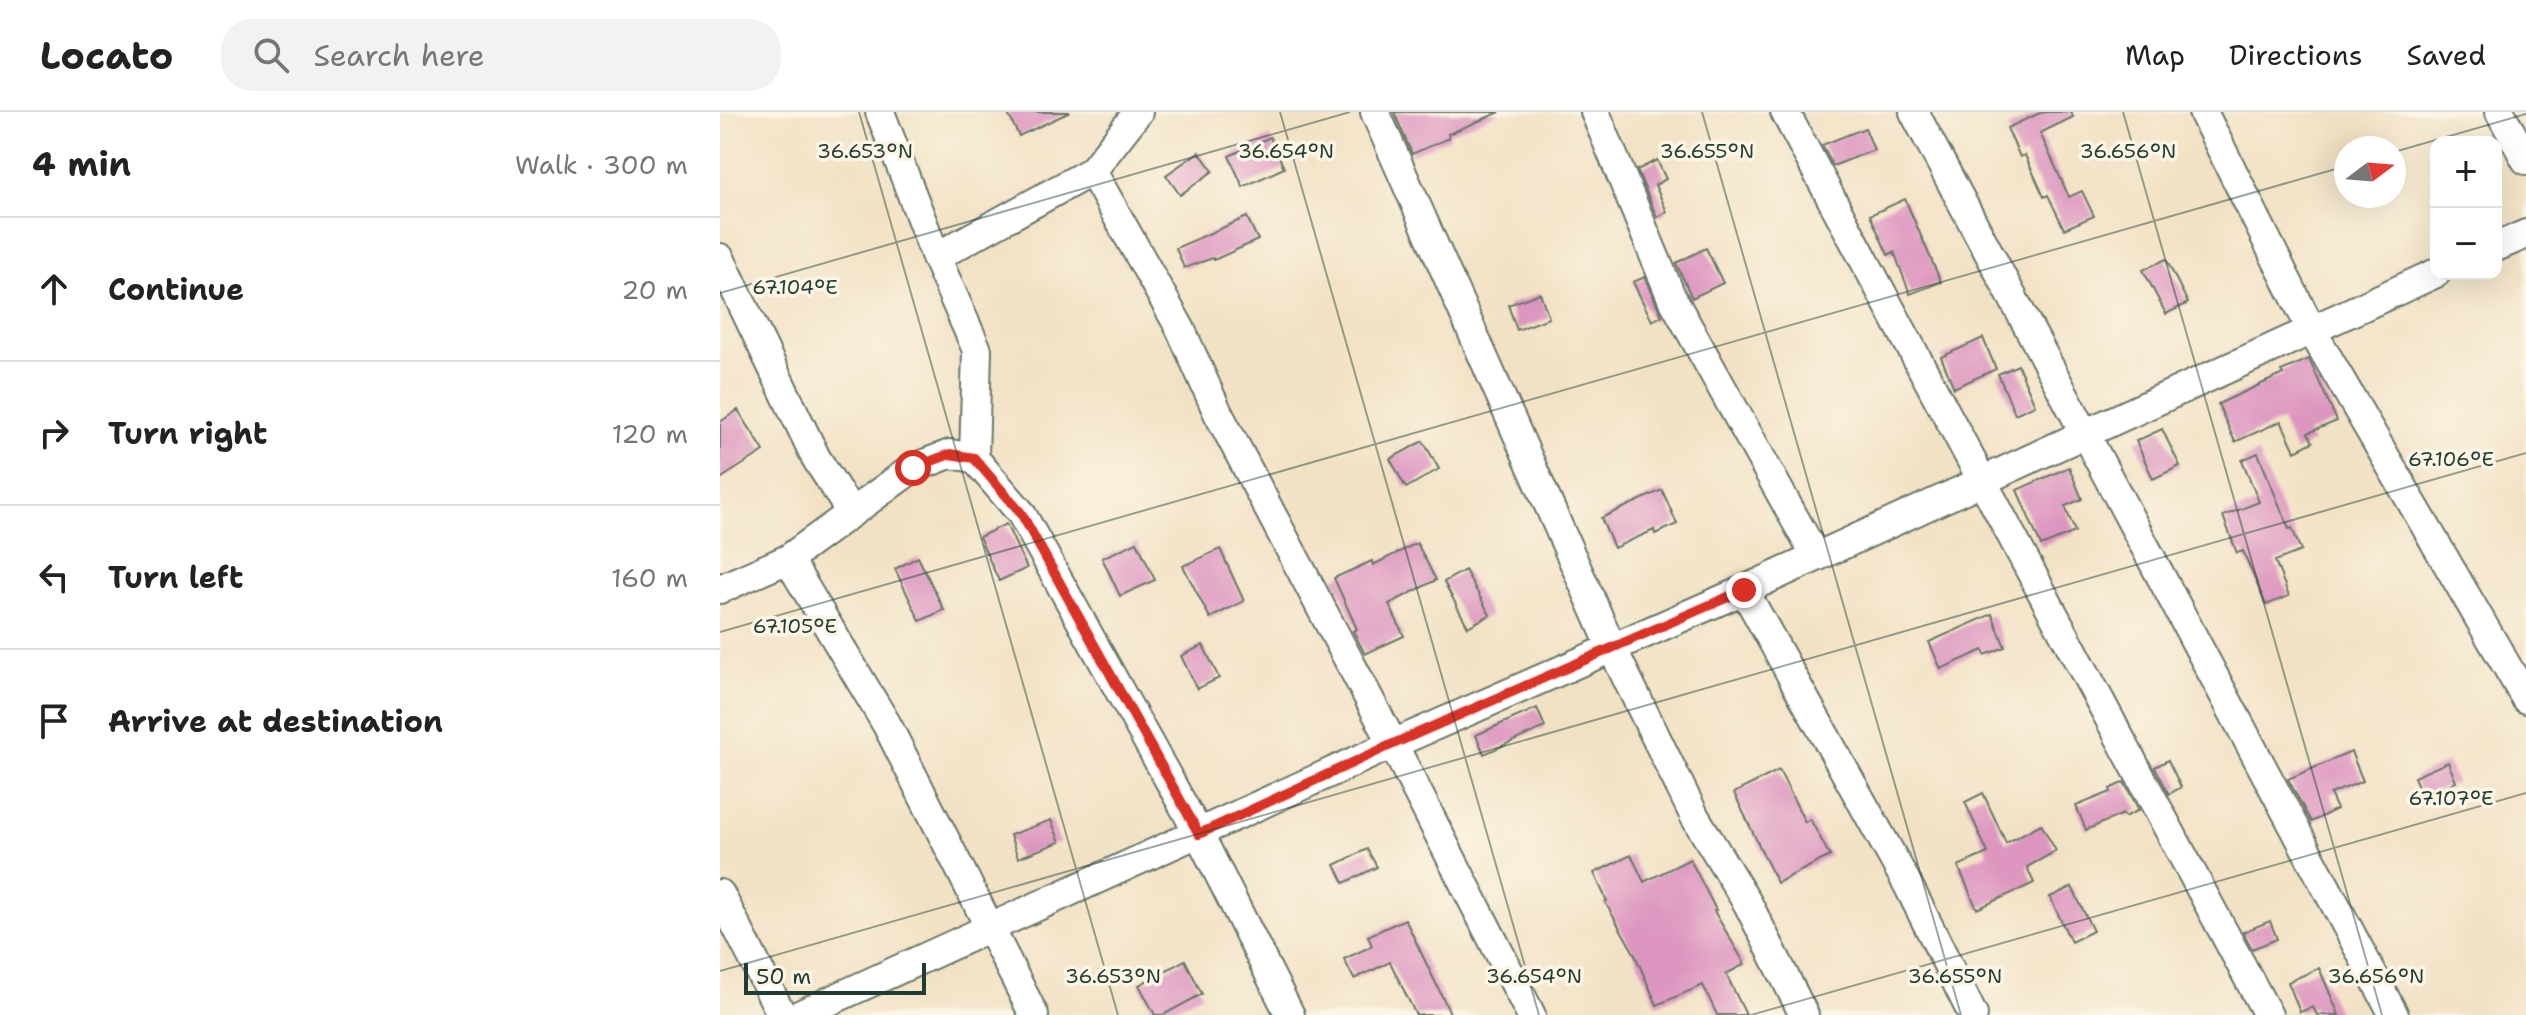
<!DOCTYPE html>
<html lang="en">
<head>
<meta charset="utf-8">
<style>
	:root { --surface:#fff; --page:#f2f2f2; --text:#222; --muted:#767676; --line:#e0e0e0 }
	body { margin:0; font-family:"Shantell Sans",sans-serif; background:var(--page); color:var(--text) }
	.controls { position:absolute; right:24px; top:24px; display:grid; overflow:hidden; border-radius:16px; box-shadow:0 8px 32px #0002 }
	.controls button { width:72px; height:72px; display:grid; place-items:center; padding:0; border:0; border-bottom:2px solid var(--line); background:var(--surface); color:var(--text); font:40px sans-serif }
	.compass { position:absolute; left:1614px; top:24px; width:72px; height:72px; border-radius:50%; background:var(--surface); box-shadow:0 8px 32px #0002; rotate:74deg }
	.scale { position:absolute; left:24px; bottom:20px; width:182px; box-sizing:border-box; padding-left:8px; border:4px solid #1f3d34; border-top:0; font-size:22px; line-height:28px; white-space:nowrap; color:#1f3d34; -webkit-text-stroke:6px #fcf5e5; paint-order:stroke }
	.stop { position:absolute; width:24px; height:24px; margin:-18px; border:6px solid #d93025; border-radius:50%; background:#fff }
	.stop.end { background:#d93025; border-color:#fff; box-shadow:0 2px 8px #0008 }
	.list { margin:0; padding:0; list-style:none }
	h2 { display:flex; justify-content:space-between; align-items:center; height:104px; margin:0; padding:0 32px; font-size:34px }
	h2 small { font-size:26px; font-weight:400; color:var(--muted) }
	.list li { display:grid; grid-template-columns:52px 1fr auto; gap:24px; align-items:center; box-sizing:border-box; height:144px; padding:0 32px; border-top:2px solid var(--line) }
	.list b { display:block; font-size:30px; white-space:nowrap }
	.list em { font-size:26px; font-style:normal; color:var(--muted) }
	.icon { flex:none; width:44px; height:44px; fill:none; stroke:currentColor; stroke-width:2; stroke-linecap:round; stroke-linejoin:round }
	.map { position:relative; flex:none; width:1806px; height:903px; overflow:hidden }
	header { display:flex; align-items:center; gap:48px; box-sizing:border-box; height:112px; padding:0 40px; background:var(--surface); border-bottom:2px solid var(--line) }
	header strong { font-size:38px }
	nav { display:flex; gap:44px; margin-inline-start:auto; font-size:28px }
	.search { width:560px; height:72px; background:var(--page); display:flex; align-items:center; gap:20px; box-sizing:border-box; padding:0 28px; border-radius:32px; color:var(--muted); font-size:30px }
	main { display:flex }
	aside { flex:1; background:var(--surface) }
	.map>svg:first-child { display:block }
	.building { fill:#dd96c0 }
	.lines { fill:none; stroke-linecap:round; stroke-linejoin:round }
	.street-casing { stroke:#697767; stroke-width:32 }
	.street { stroke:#fff; stroke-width:28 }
	.route { stroke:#d93025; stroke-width:10 }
	.ticks { fill:none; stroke:#1f3d34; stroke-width:2; stroke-opacity:0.45 }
	.ticks-label { font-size:20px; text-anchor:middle; fill:#1f3d34; stroke:#fcf5e5; stroke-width:7; stroke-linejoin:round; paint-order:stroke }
</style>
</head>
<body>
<header>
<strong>Locato</strong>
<div class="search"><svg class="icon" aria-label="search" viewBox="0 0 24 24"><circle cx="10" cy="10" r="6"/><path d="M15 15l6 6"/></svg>Search here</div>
<nav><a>Map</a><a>Directions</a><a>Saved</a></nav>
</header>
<main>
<aside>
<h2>4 min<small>Walk · 300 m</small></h2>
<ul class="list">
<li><svg class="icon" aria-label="ahead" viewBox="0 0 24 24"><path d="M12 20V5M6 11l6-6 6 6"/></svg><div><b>Continue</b></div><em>20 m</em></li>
<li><svg class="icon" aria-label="right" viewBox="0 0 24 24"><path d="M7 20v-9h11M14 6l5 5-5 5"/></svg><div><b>Turn right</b></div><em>120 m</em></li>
<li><svg class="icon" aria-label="left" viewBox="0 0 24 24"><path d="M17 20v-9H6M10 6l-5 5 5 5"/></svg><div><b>Turn left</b></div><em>160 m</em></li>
<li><svg class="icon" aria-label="arrive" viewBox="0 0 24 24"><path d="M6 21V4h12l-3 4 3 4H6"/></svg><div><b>Arrive at destination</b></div></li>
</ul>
</aside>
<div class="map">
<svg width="1806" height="903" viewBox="0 0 1806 903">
	<rect width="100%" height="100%" fill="#fcf5e5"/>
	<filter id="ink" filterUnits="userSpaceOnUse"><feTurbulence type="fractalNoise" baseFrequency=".0125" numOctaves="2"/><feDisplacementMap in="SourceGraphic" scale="16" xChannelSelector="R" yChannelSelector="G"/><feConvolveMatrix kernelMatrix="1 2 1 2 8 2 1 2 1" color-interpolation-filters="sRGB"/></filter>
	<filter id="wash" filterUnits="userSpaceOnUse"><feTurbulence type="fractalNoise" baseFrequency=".006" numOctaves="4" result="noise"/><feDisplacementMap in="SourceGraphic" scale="32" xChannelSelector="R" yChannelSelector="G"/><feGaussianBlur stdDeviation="1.8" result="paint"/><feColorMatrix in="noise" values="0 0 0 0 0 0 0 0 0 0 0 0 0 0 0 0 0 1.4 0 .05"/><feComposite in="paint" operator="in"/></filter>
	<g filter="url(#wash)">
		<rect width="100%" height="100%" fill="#f2e2c5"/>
		<g id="blocks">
			<path class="building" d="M287 0H350L299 24Z
				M674 0H780L728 22 729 26 692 42Z
				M1322 0H1351L1353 5 1320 21 1349 85 1362 79 1374 104 1344 117 1328 83 1324 85 1305 43 1300 45 1287 16Z
				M1145 16 1154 38 1113 54 1102 33Z
				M550 25 564 56 523 75 509 44Z
				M479 40 493 59 460 83 446 63Z
				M937 48 946 67 935 73 947 100 937 105 917 58Z
				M1185 87 1221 170 1190 182 1174 140 1168 143 1150 103Z
				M527 105 538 128 494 148 493 146 464 156 456 136Z
				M986 136 1003 171 972 186 956 151Z
				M1446 147 1468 191 1446 202 1423 158Z
				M925 165 942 204 932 209 913 170Z
				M820 181 829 206 797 218 788 193Z
				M1263 226 1276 257 1234 276 1221 245Z
				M1589 247 1617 309 1588 321 1593 330 1575 339 1561 309 1515 330 1498 292 1563 262 1561 259Z
				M1298 253 1315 293 1295 302 1278 262Z
				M18 298 44 339 0 367V310Z
				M1442 317 1460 354 1433 367 1416 329Z
				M703 329 719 357 686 376 670 347Z
				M1538 341 1569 417 1572 416 1581 439 1555 449 1569 484 1546 493 1523 439 1517 441 1503 404 1539 390 1522 348Z
				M1349 355 1362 387 1345 394 1355 420 1321 434 1297 378Z
				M942 378 957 412 935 422 934 418 894 436 881 406Z
				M286 412 307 456 279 469 259 425Z
				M417 430 435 468 400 484 382 446Z
				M697 431 716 468 669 492 684 524 645 542 633 519 637 517 614 466 652 449 653 453Z
				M500 437 524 489 490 506 463 454Z
				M198 445 224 498 200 509 175 457Z
				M745 458 770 503 748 515 724 470Z
				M1272 502 1285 535 1265 543 1263 538 1221 557 1209 530Z
				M483 533 499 566 477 577 461 544Z
				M817 596 825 615 764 642 756 623Z
				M1631 640 1643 669 1610 682 1617 697 1591 710 1568 667Z
				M1448 648 1461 675 1449 682 1435 655Z
				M1728 650 1736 670 1702 684 1694 665Z
				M1059 658 1085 710 1090 707 1110 744 1057 771 1014 681Z
				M1404 670 1419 698 1405 705 1403 702 1366 718 1356 694 1391 680 1390 677Z
				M1263 681 1286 731 1321 712 1336 739 1307 755 1314 771 1257 797 1238 754 1268 741 1245 690Z
				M331 708 340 730 298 746 290 723Z
				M647 737 657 755 624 771 615 753Z
				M911 743 924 770 970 747 996 798 994 799 1025 852 1006 862 1026 903H997L983 873 937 893 914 841 885 790 887 789 874 761Z
				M1352 775 1373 819 1351 830 1330 785Z
				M685 807 731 903H696L670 850 634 867 624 847 652 834 648 824Z
				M1550 809 1557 827 1532 837 1523 820Z
				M465 848 482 882 443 903H435L419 873Z
				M1599 856 1619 903H1597L1593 895 1580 900 1568 870Z"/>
		</g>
	</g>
	<g filter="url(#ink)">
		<use href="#blocks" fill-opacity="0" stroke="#697767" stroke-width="2"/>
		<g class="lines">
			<g class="street-casing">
				<path id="street" d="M160 0 216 145 257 238 254 346
					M418 0 372 59 460 216 498 301 673 632 811 903
					M655 0 892 536 975 705 1028 792 1084 903
					M875 0 951 184 1096 445
					M1065 0 1548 903
					M1194 0 1674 903
					M1483 0 1591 217 1806 587
					M1780 0 1806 48
					M1776 135 1806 122
					M216 145 372 59
					M0 146 96 346 130 399
					M68 447 167 613 314 903
					M0 477 68 447 193 356 230 342 254 346 301 401 479 722 570 903
					M1024 478 1188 773 1253 903
					M0 782 62 903
					M79 903 673 632 1024 478 1716 161"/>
			</g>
			<use href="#street" class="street"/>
		</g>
	</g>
	<g class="lines" filter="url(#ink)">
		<path class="route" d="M193 356 230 342 254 346 301 401 479 722 673 632 1024 478"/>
	</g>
	<path class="ticks" d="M139 0 398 903M560 0 819 903M982 0 1241 903M1403 0 1662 903M1674 40 1806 2M0 181 630 0M0 520 1626 54M0 859 1806 341M1031 903 1806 681"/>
	<g class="ticks-label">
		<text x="145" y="46">36.653°N</text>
		<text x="566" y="46">36.654°N</text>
		<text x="987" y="46">36.655°N</text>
		<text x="1408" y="46">36.656°N</text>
		<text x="75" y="182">67.104°E</text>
		<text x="1731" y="354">67.106°E</text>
		<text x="75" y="521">67.105°E</text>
		<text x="1731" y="693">67.107°E</text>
		<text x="393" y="871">36.653°N</text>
		<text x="814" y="871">36.654°N</text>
		<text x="1235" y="871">36.655°N</text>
		<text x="1656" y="871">36.656°N</text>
	</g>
</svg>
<div class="controls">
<button>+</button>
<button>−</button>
</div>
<svg class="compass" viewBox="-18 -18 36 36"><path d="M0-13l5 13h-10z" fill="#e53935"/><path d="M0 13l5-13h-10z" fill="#767676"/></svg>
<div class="scale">50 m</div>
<div class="stop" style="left:193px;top:356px"></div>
<div class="stop end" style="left:1024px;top:478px"></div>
</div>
</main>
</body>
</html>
